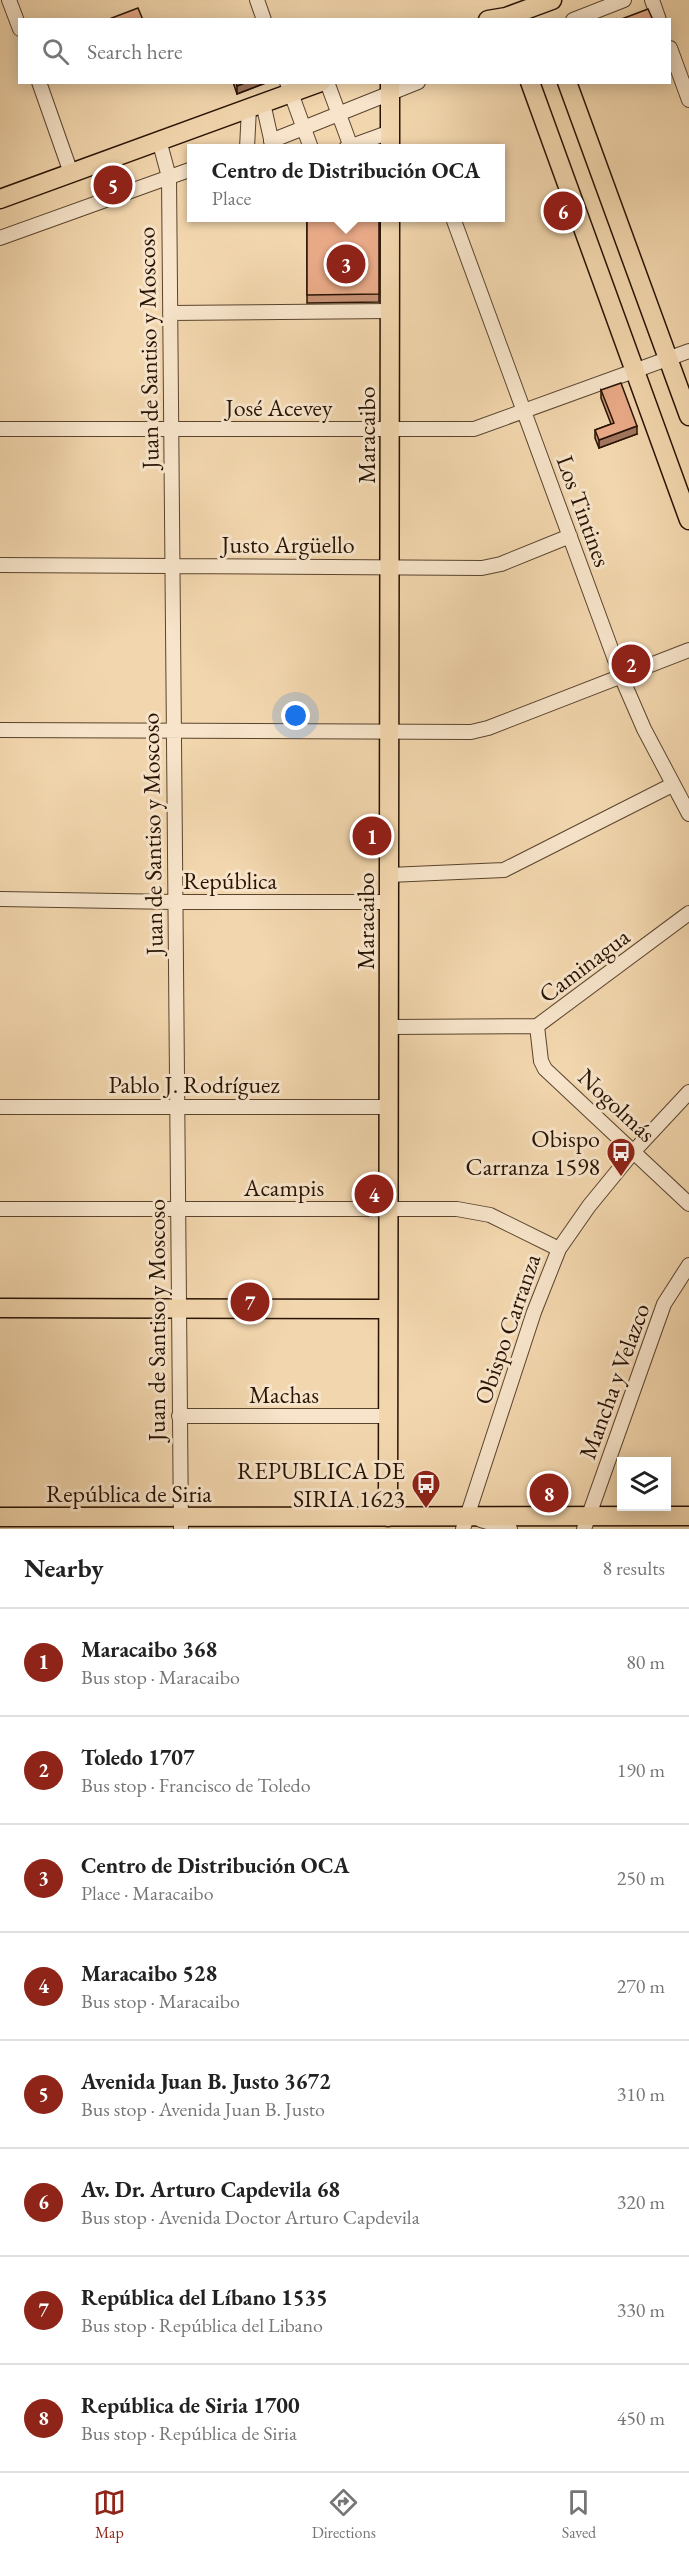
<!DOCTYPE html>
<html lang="en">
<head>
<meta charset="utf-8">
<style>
	:root { --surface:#fff; --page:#f2f2f2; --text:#222; --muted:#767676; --line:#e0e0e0; --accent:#8f2418 }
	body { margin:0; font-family:"EB Garamond",serif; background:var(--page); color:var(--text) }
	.controls { position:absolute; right:18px; bottom:18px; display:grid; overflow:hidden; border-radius:0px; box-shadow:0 3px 15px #0003 }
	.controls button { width:54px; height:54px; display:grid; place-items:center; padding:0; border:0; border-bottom:2px solid var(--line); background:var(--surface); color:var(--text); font:30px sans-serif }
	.you { position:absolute; left:296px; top:716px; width:21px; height:21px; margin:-15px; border:4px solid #fff; border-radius:50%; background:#1a73e8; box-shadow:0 0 0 9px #1a73e833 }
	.badge { display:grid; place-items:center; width:39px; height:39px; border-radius:50%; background:var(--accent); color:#fff; font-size:20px; font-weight:700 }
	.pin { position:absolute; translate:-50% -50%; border:3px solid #fff; box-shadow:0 2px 6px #0006 }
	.popup { position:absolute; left:187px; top:144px; width:318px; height:78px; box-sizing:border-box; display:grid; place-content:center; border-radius:0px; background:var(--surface); filter:drop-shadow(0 2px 4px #0005); font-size:20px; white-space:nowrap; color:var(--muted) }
	.popup b { font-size:22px; color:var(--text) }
	.popup::after { content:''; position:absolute; left:50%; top:100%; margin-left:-12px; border:12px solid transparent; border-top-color:var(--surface) }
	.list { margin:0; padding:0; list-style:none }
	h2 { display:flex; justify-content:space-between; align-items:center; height:78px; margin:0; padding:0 24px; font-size:26px }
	h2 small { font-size:20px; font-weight:400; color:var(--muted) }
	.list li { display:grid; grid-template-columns:39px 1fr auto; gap:18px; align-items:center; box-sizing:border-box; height:108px; padding:0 24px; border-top:2px solid var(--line) }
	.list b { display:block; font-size:22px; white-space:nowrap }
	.list p { margin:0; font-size:20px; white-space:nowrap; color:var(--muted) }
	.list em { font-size:20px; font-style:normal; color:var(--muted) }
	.icon { flex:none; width:33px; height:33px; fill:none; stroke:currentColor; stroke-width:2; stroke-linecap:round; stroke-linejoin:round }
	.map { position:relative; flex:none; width:689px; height:1529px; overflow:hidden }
	.search { position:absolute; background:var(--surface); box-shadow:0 3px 15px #0003; left:18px; right:18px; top:18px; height:66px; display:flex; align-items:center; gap:15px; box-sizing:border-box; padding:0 21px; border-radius:0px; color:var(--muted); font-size:22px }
	.sheet { height:942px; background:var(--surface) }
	nav { display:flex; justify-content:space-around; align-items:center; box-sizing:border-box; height:84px; border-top:2px solid var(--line); background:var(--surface); font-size:16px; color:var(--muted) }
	nav a { display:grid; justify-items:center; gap:3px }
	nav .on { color:var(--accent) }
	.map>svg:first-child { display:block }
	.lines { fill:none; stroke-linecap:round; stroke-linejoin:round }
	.minor-casing { stroke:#5a442e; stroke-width:16 }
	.major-casing { stroke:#281304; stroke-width:21 }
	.minor { stroke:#f7e4ca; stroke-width:14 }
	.major { stroke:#f2d6ad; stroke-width:18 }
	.wall { fill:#c89174; stroke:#281304; stroke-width:1.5 }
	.shaded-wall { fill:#a2765e; stroke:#281304; stroke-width:1.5 }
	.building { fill:#e8a987; stroke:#281304; stroke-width:1.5 }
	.labels { text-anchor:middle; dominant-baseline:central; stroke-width:6; stroke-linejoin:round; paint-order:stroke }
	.street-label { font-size:24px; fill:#281304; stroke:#f7e4ca }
	.poi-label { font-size:24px; fill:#281304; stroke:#f7e4ca; text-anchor:end }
</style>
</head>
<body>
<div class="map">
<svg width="689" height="1529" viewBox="0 0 689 1529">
	<rect width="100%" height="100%" fill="#f2d6ad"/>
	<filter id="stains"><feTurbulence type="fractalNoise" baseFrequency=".00333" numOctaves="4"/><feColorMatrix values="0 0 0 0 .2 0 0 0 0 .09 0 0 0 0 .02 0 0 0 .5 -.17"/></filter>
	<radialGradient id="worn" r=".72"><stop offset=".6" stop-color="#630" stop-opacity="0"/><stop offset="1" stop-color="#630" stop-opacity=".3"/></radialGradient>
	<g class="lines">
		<g class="minor-casing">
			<path id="minor" d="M9 0 20 29
				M257 0 264 20
				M652 0 659 20
				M573 20 624 0
				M670 48 689 100
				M39 82 71 173
				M287 82 311 148
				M327 82 351 147
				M263 103 273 148
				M159 140 169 177 181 1529
				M271 141 418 82
				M247 148 249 108
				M346 148 390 132
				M453 218 621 676 644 729 689 814
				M0 238 192 169
				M170 313 390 311
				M0 429H474L689 351
				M0 565 482 568 501 564 570 536
				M0 730 471 732 488 728 689 650
				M389 875 504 870 672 785
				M0 899 175 902H389
				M537 1026 541 1061 545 1069 689 1204
				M389 1027 537 1026 689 913
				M0 1107H389
				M0 1209H457L490 1215 559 1249
				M179 1416H389
				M481 1520 510 1529
				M463 1529 534 1312 559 1249 589 1206 634 1151 689 1092
				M584 1529 664 1304 689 1265"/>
		</g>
		<g class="major-casing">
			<path id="major" d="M488 20 506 17 552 0
				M390 82V148
				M530 82 689 520
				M567 82 689 416
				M0 199 321 82
				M0 1308 388 1309
				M0 1517 689 1516
				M388 1517 390 218"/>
		</g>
		<use href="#minor" class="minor"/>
		<use href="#major" class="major"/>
	</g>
	<path class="wall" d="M233 82H268L237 94Z
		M307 218H379V302L307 303Z
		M601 390 637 434 599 448 595 438V430L611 424 601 398Z"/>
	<path class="shaded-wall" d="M247 82H268L237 94V86Z
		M637 426V434L599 448V440Z"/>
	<path class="building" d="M138 8 143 20H110L109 19Z
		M648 9 653 20H619Z
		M236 82H247L237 86Z
		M307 218H379V294L307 295Z
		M621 383 637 426 599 440 595 430 614 423 601 390Z"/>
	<defs>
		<g id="bus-pin" transform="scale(1.5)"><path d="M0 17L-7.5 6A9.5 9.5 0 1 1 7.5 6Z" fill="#8f2418" stroke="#f7e4ca"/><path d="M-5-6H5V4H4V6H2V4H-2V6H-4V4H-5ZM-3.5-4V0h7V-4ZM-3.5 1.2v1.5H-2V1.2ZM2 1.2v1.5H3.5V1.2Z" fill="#fff"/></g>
	</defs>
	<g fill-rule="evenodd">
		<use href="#bus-pin" x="621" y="1152"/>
		<use href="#bus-pin" x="426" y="1484"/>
	</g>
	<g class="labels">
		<g class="street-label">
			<text transform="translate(148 348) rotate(-91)">Juan de Santiso y Moscoso</text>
			<text x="279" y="407">José Acevey</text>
			<text transform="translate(366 435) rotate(-90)">Maracaibo</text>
			<text transform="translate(584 511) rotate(70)">Los Tintines</text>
			<text x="288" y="544">Justo Argüello</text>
			<text transform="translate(152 834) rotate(-91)">Juan de Santiso y Moscoso</text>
			<text x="230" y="880">República</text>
			<text transform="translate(365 921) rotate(-90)">Maracaibo</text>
			<text transform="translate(584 965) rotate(-37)">Caminagua</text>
			<text x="194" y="1084">Pablo J. Rodríguez</text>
			<text transform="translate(617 1105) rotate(43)">Nogolmás</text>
			<text x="284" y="1187">Acampis</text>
			<text transform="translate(156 1320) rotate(-90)">Juan de Santiso y Moscoso</text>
			<text transform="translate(507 1329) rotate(-71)">Obispo Carranza</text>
			<text transform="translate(614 1381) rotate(-70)">Mancha y Velazco</text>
			<text x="284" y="1394">Machas</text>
			<text x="129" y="1493">República de Siria</text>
		</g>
		<g class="poi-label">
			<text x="600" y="1138">Obispo<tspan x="600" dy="28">Carranza 1598</tspan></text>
			<text x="405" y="1470">REPUBLICA DE<tspan x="405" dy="28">SIRIA 1623</tspan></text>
		</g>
	</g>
	<rect width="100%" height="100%" filter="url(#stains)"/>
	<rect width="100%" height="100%" fill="url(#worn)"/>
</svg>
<div class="controls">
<button><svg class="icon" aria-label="layers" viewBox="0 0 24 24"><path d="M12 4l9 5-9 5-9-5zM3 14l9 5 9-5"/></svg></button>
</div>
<div class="you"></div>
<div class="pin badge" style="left:372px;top:836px">1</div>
<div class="pin badge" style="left:631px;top:664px">2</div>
<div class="pin badge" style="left:346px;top:264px">3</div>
<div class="popup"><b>Centro de Distribución OCA</b>Place</div>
<div class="pin badge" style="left:374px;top:1194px">4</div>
<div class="pin badge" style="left:113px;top:185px">5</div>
<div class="pin badge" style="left:563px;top:211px">6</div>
<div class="pin badge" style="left:250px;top:1302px">7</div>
<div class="pin badge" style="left:549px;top:1493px">8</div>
<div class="search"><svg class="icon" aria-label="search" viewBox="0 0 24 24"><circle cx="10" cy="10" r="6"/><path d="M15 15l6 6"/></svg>Search here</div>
</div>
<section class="sheet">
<h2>Nearby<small>8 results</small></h2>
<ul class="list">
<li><span class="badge">1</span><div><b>Maracaibo 368</b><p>Bus stop · Maracaibo</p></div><em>80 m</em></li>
<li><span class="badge">2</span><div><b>Toledo 1707</b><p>Bus stop · Francisco de Toledo</p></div><em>190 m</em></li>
<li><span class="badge">3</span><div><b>Centro de Distribución OCA</b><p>Place · Maracaibo</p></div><em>250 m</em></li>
<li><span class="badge">4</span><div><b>Maracaibo 528</b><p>Bus stop · Maracaibo</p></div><em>270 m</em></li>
<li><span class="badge">5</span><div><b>Avenida Juan B. Justo 3672</b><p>Bus stop · Avenida Juan B. Justo</p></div><em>310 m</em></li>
<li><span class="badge">6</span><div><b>Av. Dr. Arturo Capdevila 68</b><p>Bus stop · Avenida Doctor Arturo Capdevila</p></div><em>320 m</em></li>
<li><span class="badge">7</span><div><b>República del Líbano 1535</b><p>Bus stop · República del Libano</p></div><em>330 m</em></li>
<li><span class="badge">8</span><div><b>República de Siria 1700</b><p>Bus stop · República de Siria</p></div><em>450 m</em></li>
</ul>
</section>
<nav>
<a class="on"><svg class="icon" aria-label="map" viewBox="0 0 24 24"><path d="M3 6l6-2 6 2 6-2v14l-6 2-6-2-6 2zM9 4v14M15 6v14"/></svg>Map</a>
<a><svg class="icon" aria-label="directions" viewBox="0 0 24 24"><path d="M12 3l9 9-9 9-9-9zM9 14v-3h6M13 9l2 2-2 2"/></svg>Directions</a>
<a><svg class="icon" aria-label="saved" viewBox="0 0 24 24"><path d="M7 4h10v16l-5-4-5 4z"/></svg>Saved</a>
</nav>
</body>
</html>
